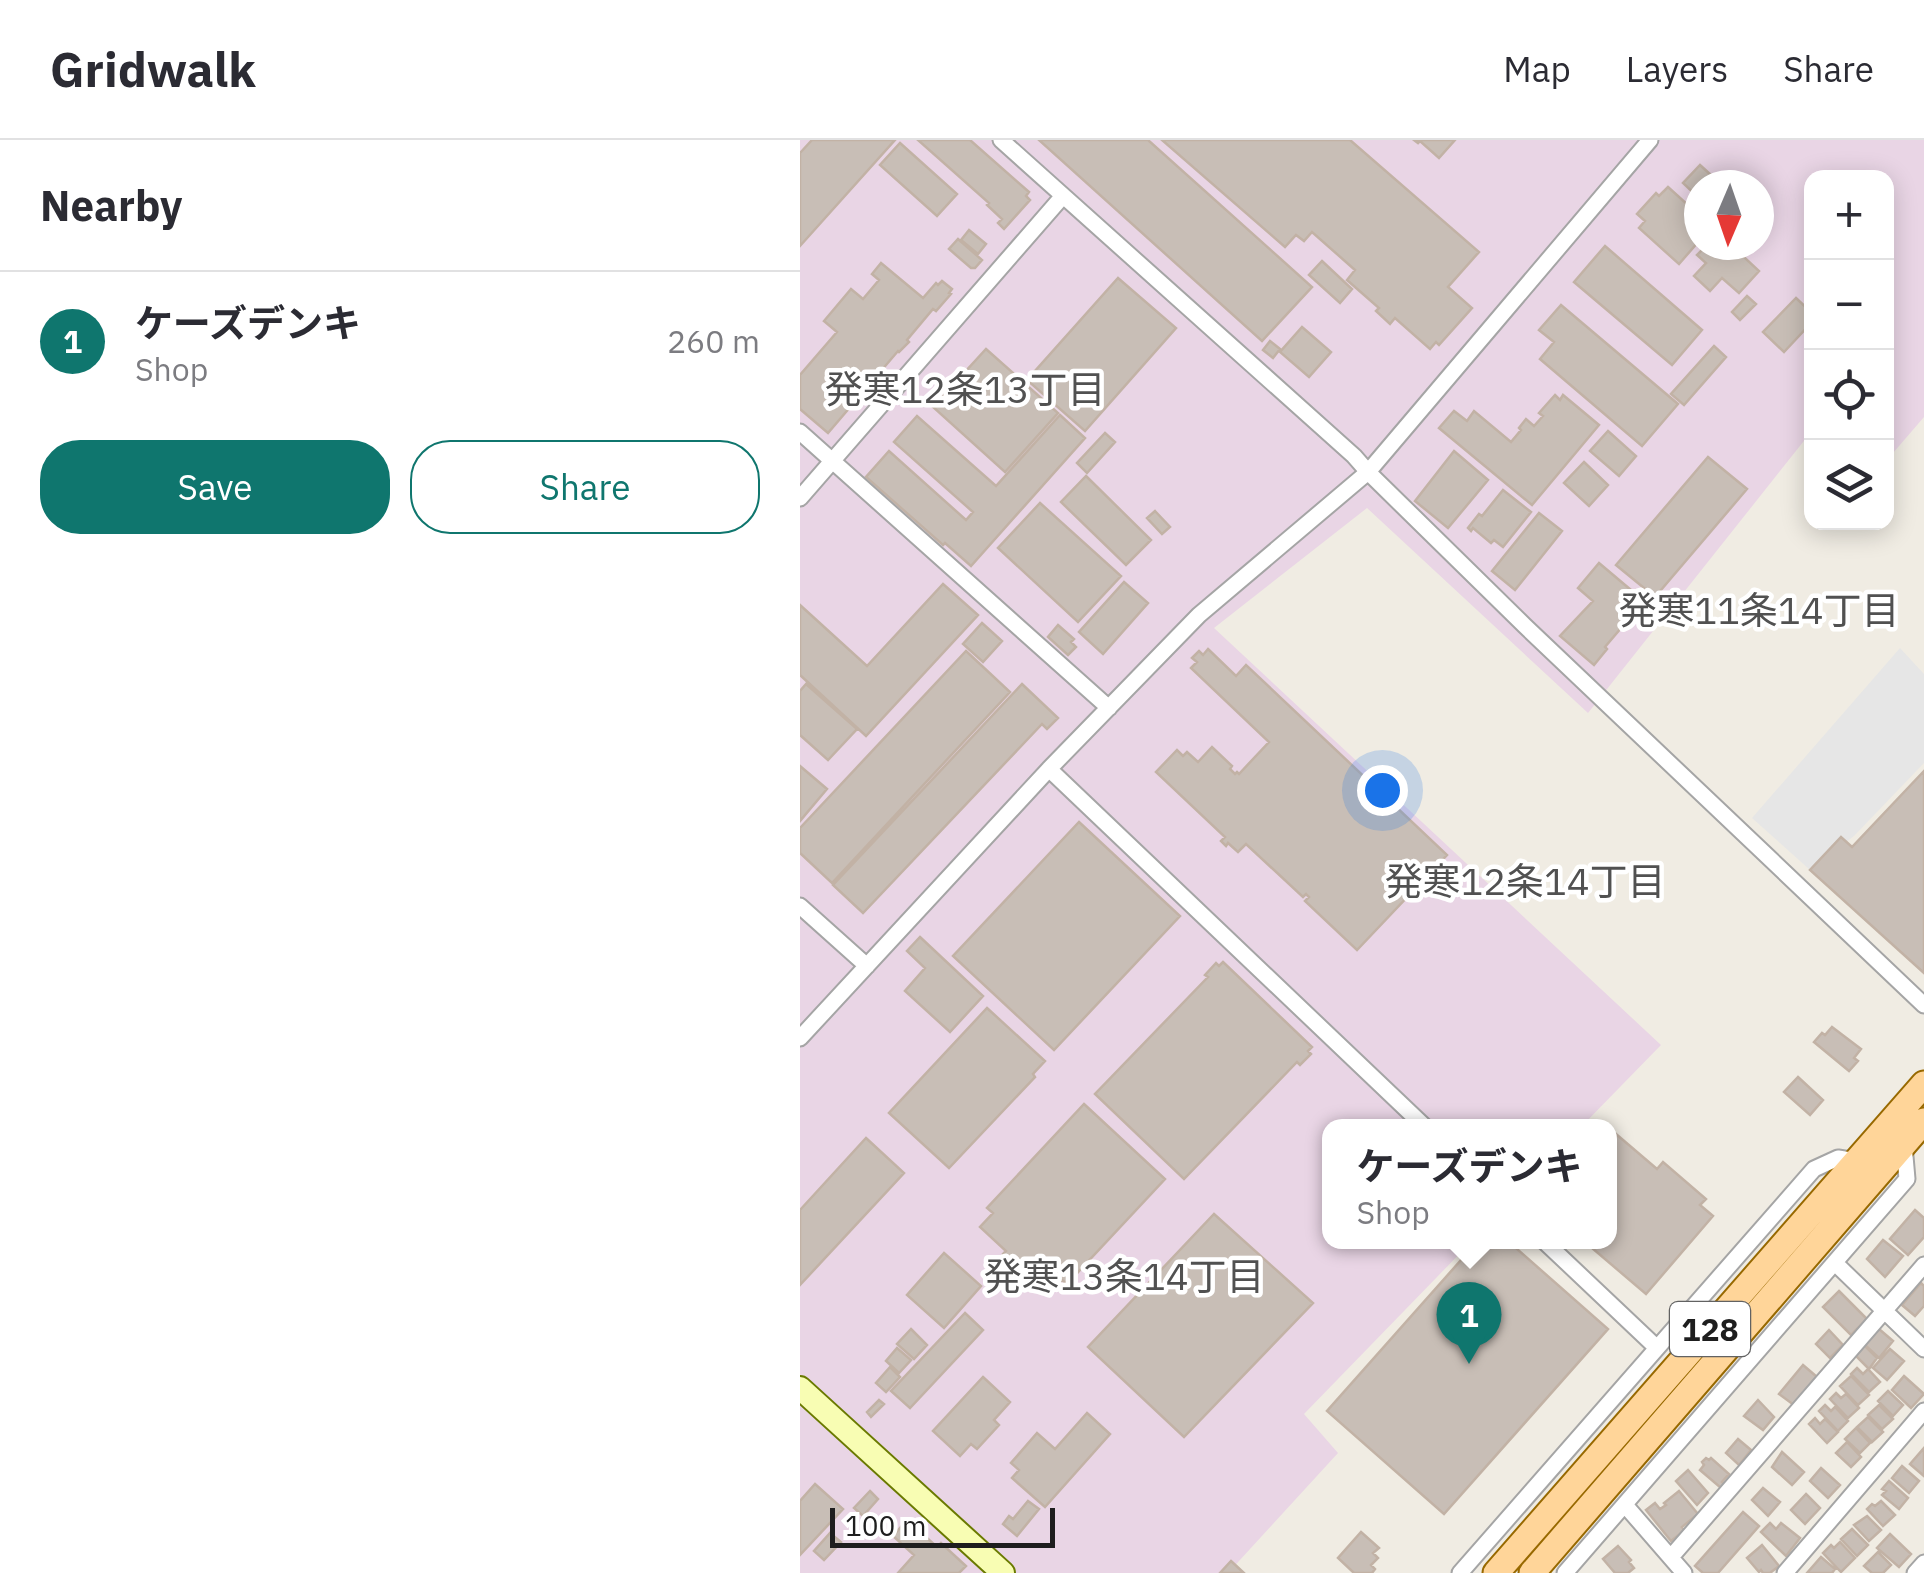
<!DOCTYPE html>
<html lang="en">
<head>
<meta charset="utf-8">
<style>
	:root { --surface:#fff; --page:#f2f2f3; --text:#2b2b33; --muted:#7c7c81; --line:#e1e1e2; --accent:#0f766e }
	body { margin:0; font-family:"IBM Plex Sans","Noto Sans JP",sans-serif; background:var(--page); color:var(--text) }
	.controls { position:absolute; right:30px; top:30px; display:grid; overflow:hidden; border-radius:20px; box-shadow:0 5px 25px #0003 }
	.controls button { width:90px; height:90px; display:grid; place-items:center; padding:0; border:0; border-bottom:2px solid var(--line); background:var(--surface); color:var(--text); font:50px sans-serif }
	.compass { position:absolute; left:884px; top:30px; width:90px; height:90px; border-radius:50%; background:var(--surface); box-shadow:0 5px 25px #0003; rotate:182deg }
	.scale { position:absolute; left:30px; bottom:25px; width:225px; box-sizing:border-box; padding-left:10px; border:5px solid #1e1e1e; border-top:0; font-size:28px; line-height:35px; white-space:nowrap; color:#1e1e1e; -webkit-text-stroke:8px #fff; paint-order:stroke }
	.you { position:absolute; left:582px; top:650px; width:35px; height:35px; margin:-25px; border:8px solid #fff; border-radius:50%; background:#1a73e8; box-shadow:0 0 0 15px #1a73e833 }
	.badge { display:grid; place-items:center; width:65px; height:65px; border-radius:50%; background:var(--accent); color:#fff; font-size:32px; font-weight:700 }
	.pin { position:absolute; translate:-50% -82px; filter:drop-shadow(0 2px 5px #0008) }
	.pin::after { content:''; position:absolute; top:52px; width:35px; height:30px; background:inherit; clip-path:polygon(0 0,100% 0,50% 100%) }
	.popup { position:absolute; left:522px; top:979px; width:295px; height:130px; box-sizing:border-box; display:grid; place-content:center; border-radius:20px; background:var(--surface); filter:drop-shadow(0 2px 8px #0005); font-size:32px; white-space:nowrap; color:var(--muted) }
	.popup b { font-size:38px; color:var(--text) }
	.popup::after { content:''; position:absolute; left:50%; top:100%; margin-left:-20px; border:20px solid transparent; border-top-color:var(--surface) }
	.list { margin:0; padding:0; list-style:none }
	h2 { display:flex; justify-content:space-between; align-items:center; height:130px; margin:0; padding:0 40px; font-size:42px }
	h2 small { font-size:32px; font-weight:400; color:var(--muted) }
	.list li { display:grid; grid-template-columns:65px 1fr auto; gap:30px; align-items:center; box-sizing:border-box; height:140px; padding:0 40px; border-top:2px solid var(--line) }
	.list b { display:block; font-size:38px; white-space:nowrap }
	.list p { margin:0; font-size:32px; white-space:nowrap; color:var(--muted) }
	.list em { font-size:32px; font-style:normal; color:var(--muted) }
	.actions { display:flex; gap:20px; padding:30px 40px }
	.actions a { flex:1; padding:22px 0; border:2px solid var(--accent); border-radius:40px; text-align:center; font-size:35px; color:var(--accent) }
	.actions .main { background:var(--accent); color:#fff }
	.icon { flex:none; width:55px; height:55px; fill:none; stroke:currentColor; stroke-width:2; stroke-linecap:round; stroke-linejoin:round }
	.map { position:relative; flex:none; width:1124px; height:1433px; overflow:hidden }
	header { display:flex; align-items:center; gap:60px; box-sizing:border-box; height:140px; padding:0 50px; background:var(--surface); border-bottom:2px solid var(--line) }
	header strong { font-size:48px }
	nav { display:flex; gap:55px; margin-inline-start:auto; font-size:35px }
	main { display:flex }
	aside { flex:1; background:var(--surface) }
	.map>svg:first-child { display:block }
	.industrial { fill:#e9d5e5; fill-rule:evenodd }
	.parking { fill:#e6e6e6 }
	.building { fill:#c8beb6; stroke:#c2b2a5; stroke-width:2.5 }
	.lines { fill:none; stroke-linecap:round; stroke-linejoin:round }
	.minor-casing { stroke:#a5a5a5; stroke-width:19 }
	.secondary-casing { stroke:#6a7a00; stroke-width:26 }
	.primary-casing { stroke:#986900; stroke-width:29 }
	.minor { stroke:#fff; stroke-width:15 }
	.secondary { stroke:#f8fdb3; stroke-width:22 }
	.primary { stroke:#ffd599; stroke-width:25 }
	.labels { text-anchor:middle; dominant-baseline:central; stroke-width:9; stroke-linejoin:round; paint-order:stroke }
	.shield { fill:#fff; stroke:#626262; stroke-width:2.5 }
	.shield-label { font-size:32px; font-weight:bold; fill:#1e1e1e }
	.neighbourhood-label { font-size:38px; fill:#515151; stroke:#fff }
</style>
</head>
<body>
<header>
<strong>Gridwalk</strong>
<nav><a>Map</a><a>Layers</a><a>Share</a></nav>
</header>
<main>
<aside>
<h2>Nearby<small></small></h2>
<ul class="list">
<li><span class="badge">1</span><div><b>ケーズデンキ</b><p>Shop</p></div><em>260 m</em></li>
</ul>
<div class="actions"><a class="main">Save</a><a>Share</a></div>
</aside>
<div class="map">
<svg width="1124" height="1433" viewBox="0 0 1124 1433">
	<rect width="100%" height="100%" fill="#f0ece3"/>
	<path class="industrial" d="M0 0H1124V277L1087 320 1086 38H1012L1011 292 788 573 567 368 414 488 861 905 782 986H529V1102H671L504 1274 538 1313 428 1433H0ZM899 45H959V105H899Z"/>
	<path class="parking" d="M1100 508 1124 534V623L1054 696 1010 730 952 678Z"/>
	<path class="building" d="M12 0H95L0 106V13Z
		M118 0H170L229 52 226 56 230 60 204 89 198 83 202 79 187 65 189 63Z
		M239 0H348L512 147 462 201Z
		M362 0H550L679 112 648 147 672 168 639 205 636 202 630 209 595 178 590 184 576 171 579 168 547 140 555 130 512 92 504 101 496 95 485 107Z
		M614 0H655L639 18 620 1 618 3Z
		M100 3 157 54 137 76 80 25Z
		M900 25 922 45H899V58L883 43Z
		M868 47 899 75V101L879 124 839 88 845 81 837 74 856 53 859 56Z
		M169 90 186 104 178 114 161 100Z
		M158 99 182 120 175 128H171L149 109Z
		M907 105H931L959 131 939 153 922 138 910 151 894 136 906 123 897 115Z
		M805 106 902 190 872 225 774 142Z
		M522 121 552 149 540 163 509 135Z
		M81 123 123 158 136 143 138 145 142 141 152 149 149 153 151 154 136 171 133 169 107 200 109 202 99 212 98 211 28 293 0 269V235L37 192 24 181 51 149 63 159 79 140 72 134Z
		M318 138 376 188 285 291 227 240Z
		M947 156 956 164 940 180 932 172Z
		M996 158 1012 173V182L984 212 963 192Z
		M761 165 878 264 842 306 740 219 754 202 739 190Z
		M502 187 531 212 509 237 480 212Z
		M470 201 480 209 473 218 463 210Z
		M914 206 926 217 884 265 871 254Z
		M186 209 258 273 205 332 133 267Z
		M755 255 760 260 763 255 799 285 732 365 639 288 654 271 667 281 674 271 711 302 721 290 719 288 726 279 734 286 743 276 739 273Z
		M260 275 285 298 171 426 145 403 143 405 66 337 89 311 166 380 173 372 94 302 117 276 196 346Z
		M808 291 836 316 819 336 790 311Z
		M305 293 315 302 287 333 277 323Z
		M654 311 688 340 648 388 615 361Z
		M908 317 947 349 855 457 816 425Z
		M784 322 808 345 789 366 764 343Z
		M286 336 351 400 326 425 261 362Z
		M703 350 731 372 703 407 694 400 691 403 673 388 671 391 668 388 679 374 682 376Z
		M240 363 321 436 278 482 198 408Z
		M355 371 370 387 362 394 347 378Z
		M739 373 762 391 715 450 692 431Z
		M799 423 844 461 805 507 807 509 794 525 760 496 793 461 778 448Z
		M324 442 348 463 303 514 279 492Z
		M143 444 178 475 66 596 0 535V465L67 526Z
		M182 483 202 501 183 522 163 504Z
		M258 485 274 499 271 502 276 507 268 515 248 497Z
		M408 509 436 536 446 525 647 715 557 810 505 761 509 757 506 754 503 757 446 704 438 712 428 703 426 706 421 701 425 697 356 632 377 610 383 616 387 612 398 622 412 607 432 626 430 629 435 634 437 632 439 634 469 602 391 528 397 522 392 518 399 511 403 515Z
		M166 511 210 552 32 743 0 713V688Z
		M6 544 57 589 28 620 0 595V551Z
		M222 544 258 578 247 589 242 584 63 773 33 745Z
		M0 626 27 649 0 681Z
		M1124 631V833L1010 730 1041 697 1052 707Z
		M279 682 380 776 254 910 153 816Z
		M120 797 183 856 150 892 105 851 125 828 107 811Z
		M423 822 512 907 508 911 511 914 500 925 497 922 384 1039 295 954 408 837 405 835 416 823 419 826Z
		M187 868 245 921 233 934 235 937 149 1028 89 973Z
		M1032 887 1061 909 1054 918 1058 921 1049 931 1014 902 1022 893 1025 895Z
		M998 937 1023 960 1010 975 984 952Z
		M284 964 365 1039 267 1144 262 1140 251 1152 212 1116 209 1120 203 1114 206 1111 180 1087 193 1073 187 1068Z
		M816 994 857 1029 863 1022 906 1059 900 1065 913 1076 846 1154 785 1102H809V1001Z
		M66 998 104 1033 0 1145V1070Z
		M1115 1070 1124 1078V1097L1108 1115 1090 1099Z
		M414 1074 513 1163 384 1297 288 1207Z
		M1083 1100 1103 1116 1085 1137 1067 1119Z
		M677 1102H709L808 1189 644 1374 527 1271Z
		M144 1113 181 1146 144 1188 107 1155Z
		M1121 1143 1124 1146V1166L1115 1176 1102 1165Z
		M1039 1151 1067 1179 1051 1195 1023 1167Z
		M165 1173 183 1190 110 1268 91 1251Z
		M111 1189 127 1205 114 1219 97 1204Z
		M1079 1189 1093 1201 1079 1218 1065 1205Z
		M1029 1190 1043 1205 1030 1218 1016 1204Z
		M1064 1205 1077 1218 1069 1229 1055 1215Z
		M97 1208 111 1220 99 1233 86 1221Z
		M1090 1209 1104 1221 1087 1240 1073 1228Z
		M1003 1225 1017 1237 994 1265 979 1254Z
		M90 1227 100 1237 86 1252 76 1243Z
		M1057 1228 1063 1234 1068 1229 1080 1242 1069 1252 1051 1234Z
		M1051 1236 1069 1255 1058 1265 1040 1246Z
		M1104 1236 1124 1254 1111 1268 1092 1250Z
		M183 1237 210 1262 194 1280 199 1285 177 1309 171 1304 160 1316 133 1291Z
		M1088 1251 1103 1265 1093 1276 1078 1261Z
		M1036 1253 1041 1258 1046 1254 1059 1268 1048 1278 1030 1259Z
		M79 1260 84 1264 71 1277 67 1272Z
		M958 1260 974 1277 963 1290 944 1276Z
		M1025 1265 1031 1271 1035 1267 1048 1281 1038 1291 1019 1271Z
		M1079 1265 1093 1279 1082 1289 1068 1275Z
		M287 1273 310 1294 245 1367 212 1338 219 1330 211 1323 237 1293 255 1309Z
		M1068 1277 1083 1292 1072 1302 1057 1287Z
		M1015 1278 1020 1284 1025 1279 1038 1292 1027 1303 1009 1284Z
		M1056 1288 1070 1303 1060 1313 1045 1299Z
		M938 1299 951 1310 939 1325 926 1313Z
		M1047 1302 1061 1317 1051 1327 1036 1313Z
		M1124 1308V1336L1110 1324Z
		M982 1312 1004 1332 992 1345 972 1327Z
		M906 1318 909 1320 911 1318 929 1334 922 1342 924 1344 921 1348 900 1330 904 1325 902 1322Z
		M1102 1326 1119 1341 1109 1353 1092 1338Z
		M1021 1328 1040 1345 1028 1358 1010 1341Z
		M888 1330 908 1353 897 1365 876 1341Z
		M1089 1341 1108 1358 1099 1369 1082 1355 1086 1351 1082 1349Z
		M15 1344 43 1369 0 1415V1361Z
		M963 1348 980 1362 968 1376 952 1360Z
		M70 1351 78 1359 63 1376 54 1368Z
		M879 1351 898 1374 882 1387 885 1390 871 1401 846 1370 855 1363 860 1369 866 1365 864 1363Z
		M1006 1354 1020 1368 1005 1384 991 1370Z
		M228 1361 239 1369 217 1396 203 1384 209 1376 213 1379Z
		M1081 1361 1095 1375 1083 1386 1067 1369 1072 1364 1075 1366Z
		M943 1372 959 1386 918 1433H903L895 1426Z
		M1067 1376 1081 1390 1069 1401 1054 1385Z
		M107 1380 137 1407 141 1403 166 1426 159 1433H98L114 1415 93 1396Z
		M970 1383 976 1389 981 1383 1000 1398 986 1416 961 1392Z
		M1052 1389 1068 1405 1057 1416 1041 1399Z
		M561 1392 579 1408 573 1413 578 1418 571 1425 575 1429 572 1433H554L538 1418Z
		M30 1393 41 1402 24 1420 14 1411Z
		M1090 1394 1111 1414 1099 1427 1077 1408Z
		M1040 1402 1055 1418 1041 1432 1023 1413 1031 1405 1034 1408Z
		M962 1405 979 1426 970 1433H963L961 1430 959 1432 947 1418Z
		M818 1406 831 1420 829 1422 834 1428 828 1433H815L803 1419Z
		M1078 1412 1091 1425 1083 1433H1072L1064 1426Z
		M1021 1417 1035 1429 1032 1433H1007Z
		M431 1421 444 1433H420Z"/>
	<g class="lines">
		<g class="minor-casing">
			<path id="minor" d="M201 0 554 316 568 332 725 486 1124 865
				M0 292 309 568
				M0 358 262 57
				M249 629 624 986
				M0 766 67 826
				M0 898 249 629 399 475 568 332 850 0
				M745 1102 857 1208
				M1035 1123 1124 1209
				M825 1365 884 1433
				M871 1417 1124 1125
				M660 1433 1014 1029 1038 1018 1057 1021
				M765 1433 1107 1039 1104 1005
				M985 1433 1124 1271
				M1115 1433 1124 1423"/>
		</g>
		<g class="secondary-casing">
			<path id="secondary" d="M0 1248 203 1433"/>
		</g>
		<g class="primary-casing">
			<path id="primary" d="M696 1433 1124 944
				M732 1433 1124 981"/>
		</g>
		<use href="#minor" class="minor"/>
		<use href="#secondary" class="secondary"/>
		<use href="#primary" class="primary"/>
	</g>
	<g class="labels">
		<rect class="shield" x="870" y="1162" width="80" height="54" rx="8"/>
		<g class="shield-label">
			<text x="910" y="1189">128</text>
		</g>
		<g class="neighbourhood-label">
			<text x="165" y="248">発寒12条13丁目</text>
			<text x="959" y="469">発寒11条14丁目</text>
			<text x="725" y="740">発寒12条14丁目</text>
			<text x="324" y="1135">発寒13条14丁目</text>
		</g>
	</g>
</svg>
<div class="controls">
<button>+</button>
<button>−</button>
<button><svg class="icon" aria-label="locate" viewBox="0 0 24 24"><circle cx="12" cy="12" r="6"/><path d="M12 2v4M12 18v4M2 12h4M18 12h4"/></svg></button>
<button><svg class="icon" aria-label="layers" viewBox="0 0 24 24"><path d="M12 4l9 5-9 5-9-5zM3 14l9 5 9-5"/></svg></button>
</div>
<svg class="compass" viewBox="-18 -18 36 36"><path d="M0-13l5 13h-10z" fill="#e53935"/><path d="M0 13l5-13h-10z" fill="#7c7c81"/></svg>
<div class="scale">100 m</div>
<div class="you"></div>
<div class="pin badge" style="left:669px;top:1224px">1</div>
<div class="popup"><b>ケーズデンキ</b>Shop</div>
</div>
</main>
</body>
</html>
